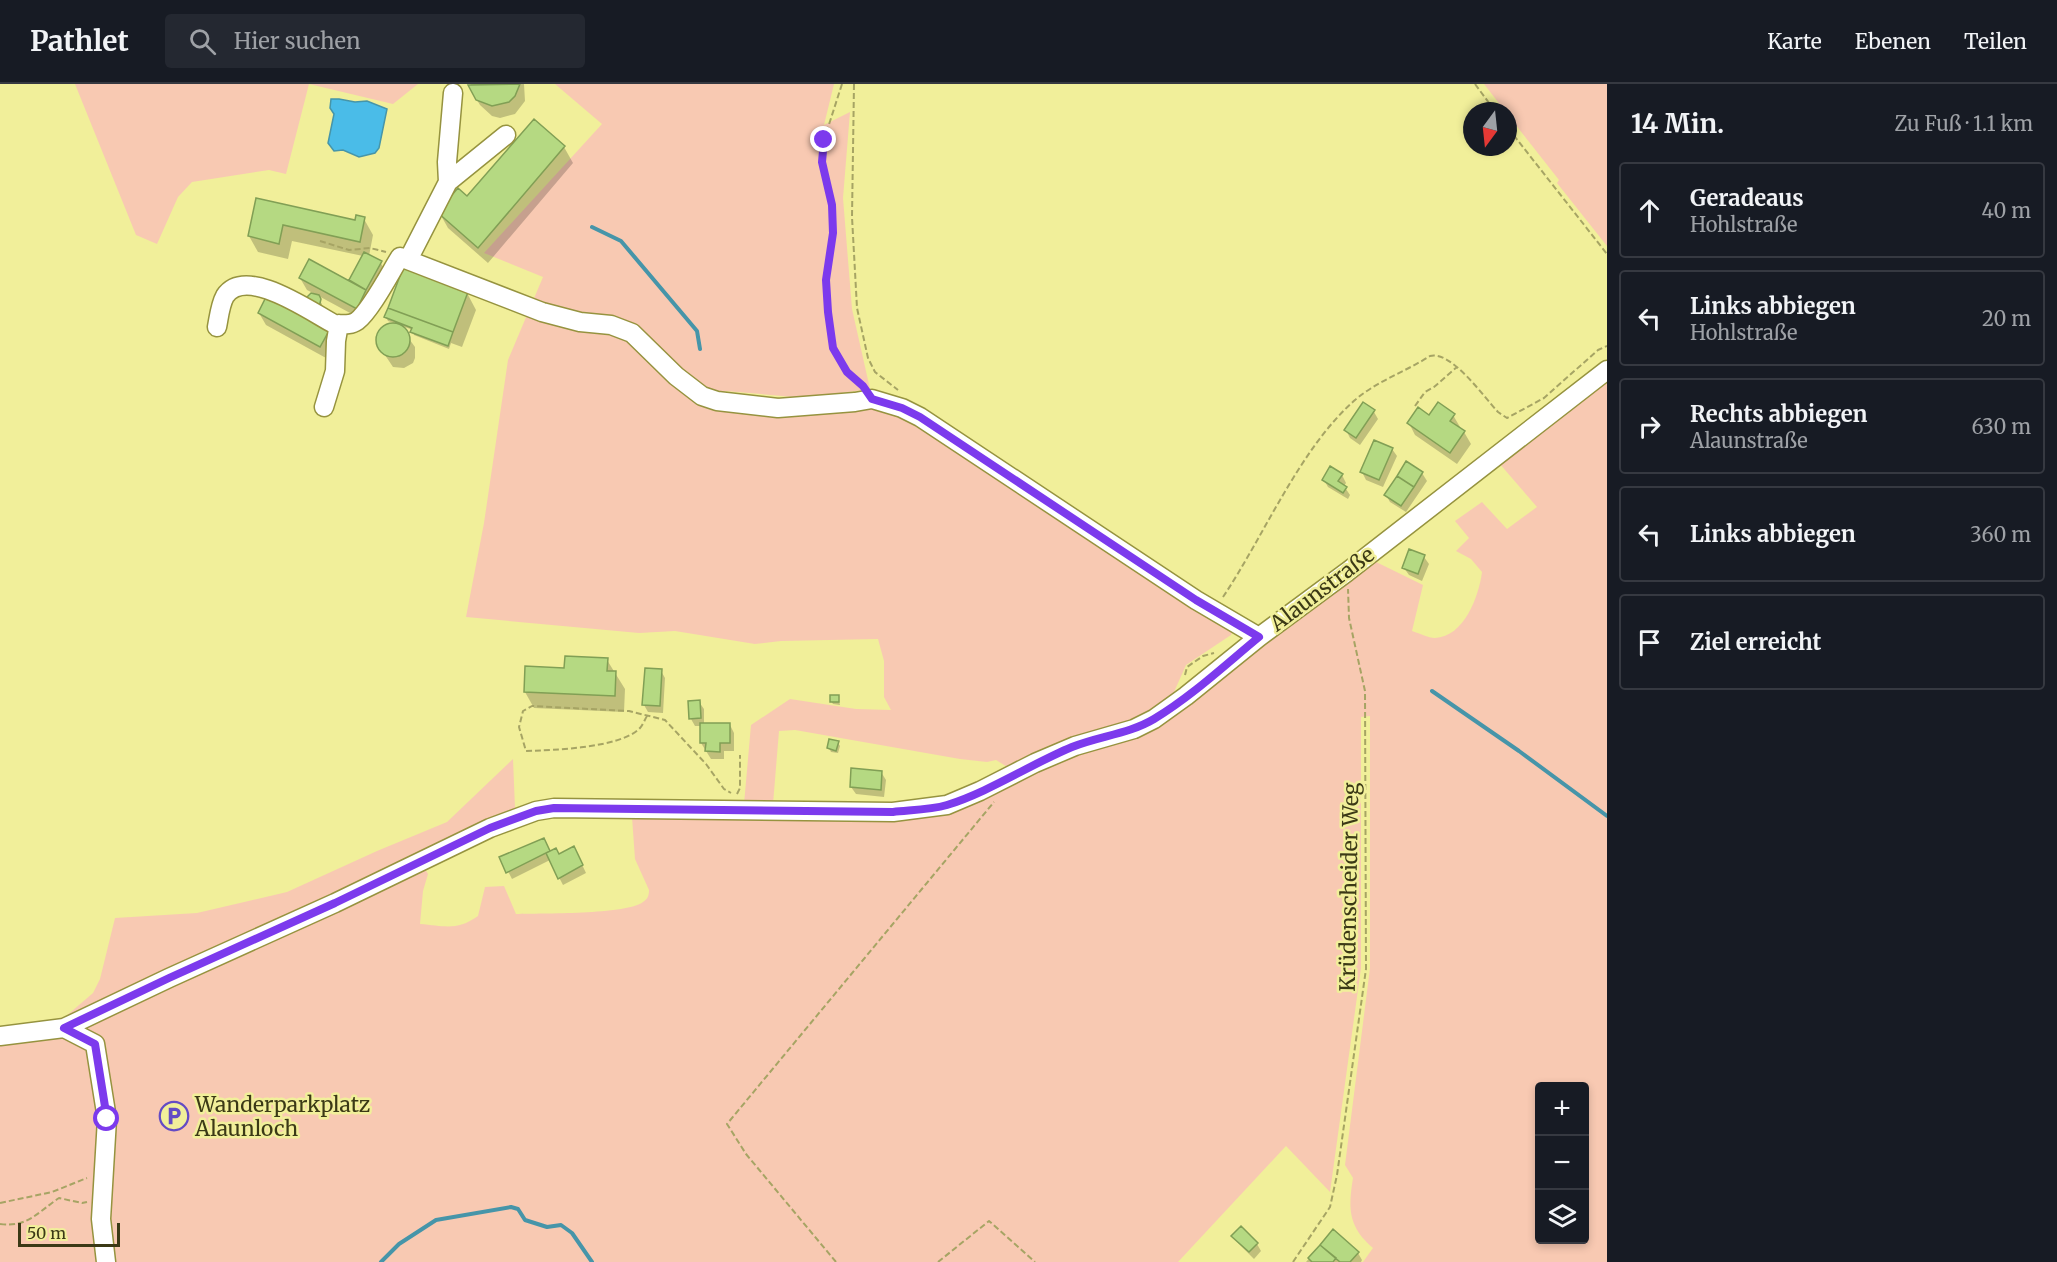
<!DOCTYPE html>
<html lang="de">
<head>
<meta charset="utf-8">
<style>
	:root { --surface:#171b24; --page:#242831; --text:#f1f3f6; --muted:#9ea1a6; --line:#363941 }
	body { margin:0; font-family:Merriweather,serif; background:var(--page); color:var(--text) }
	.controls { position:absolute; right:18px; bottom:18px; display:grid; overflow:hidden; border-radius:6px; box-shadow:0 3px 9px #0003 }
	.controls button { width:54px; height:54px; display:grid; place-items:center; padding:0; border:0; border-bottom:2px solid var(--line); background:var(--surface); color:var(--text); font:30px sans-serif }
	.compass { position:absolute; left:1463px; top:18px; width:54px; height:54px; border-radius:50%; background:var(--surface); box-shadow:0 3px 9px #0003; rotate:195deg }
	.scale { position:absolute; left:18px; bottom:15px; width:102px; box-sizing:border-box; padding-left:6px; border:3px solid #3b3916; border-top:0; font-size:16px; line-height:21px; white-space:nowrap; color:#3b3916; -webkit-text-stroke:4px #f1ef9a; paint-order:stroke }
	.stop { position:absolute; width:18px; height:18px; margin:-14px; border:4px solid #7c3aed; border-radius:50%; background:#fff }
	.stop.end { background:#7c3aed; border-color:#fff; box-shadow:0 2px 6px #0008 }
	.list { margin:0; padding:0; list-style:none }
	h2 { display:flex; justify-content:space-between; align-items:center; height:78px; margin:0; padding:0 24px; font-size:26px }
	h2 small { font-size:20px; font-weight:400; color:var(--muted) }
	.list li { display:grid; grid-template-columns:39px 1fr auto; gap:18px; align-items:center; box-sizing:border-box; height:96px; margin:0 12px 12px; padding:0 12px; border:2px solid var(--line); border-radius:6px }
	.list b { display:block; font-size:22px; white-space:nowrap }
	.list p { margin:0; font-size:20px; white-space:nowrap; color:var(--muted) }
	.list em { font-size:20px; font-style:normal; color:var(--muted) }
	.icon { flex:none; width:33px; height:33px; fill:none; stroke:currentColor; stroke-width:2; stroke-linecap:round; stroke-linejoin:round }
	.map { position:relative; flex:none; width:1607px; height:1178px; overflow:hidden }
	header { display:flex; align-items:center; gap:36px; box-sizing:border-box; height:84px; padding:0 30px; background:var(--surface); border-bottom:2px solid var(--line) }
	header strong { font-size:28px }
	nav { display:flex; gap:33px; margin-inline-start:auto; font-size:21px }
	.search { width:420px; height:54px; background:var(--page); display:flex; align-items:center; gap:15px; box-sizing:border-box; padding:0 21px; border-radius:6px; color:var(--muted); font-size:22px }
	main { display:flex }
	aside { flex:1; background:var(--surface) }
	.map>svg:first-child { display:block }
	.green { fill:#f8c9b2; fill-rule:evenodd }
	.water { fill:#4abce8; stroke:#4695a9; stroke-width:1.5 }
	.shadow { fill:#0003 }
	.lines { fill:none; stroke-linecap:round; stroke-linejoin:round }
	.stream { stroke:#4695a9; stroke-width:4 }
	.building { fill:#b5d982; stroke:#819f55; stroke-width:1.5 }
	.minor-casing { stroke:#96933f; stroke-width:21 }
	.path { stroke:#a6a464; stroke-width:2; stroke-dasharray:6 3; stroke-linecap:butt }
	.minor { stroke:#fff; stroke-width:18 }
	.route { stroke:#7c3aed; stroke-width:8 }
	.labels { text-anchor:middle; dominant-baseline:central; stroke-width:5; stroke-linejoin:round; paint-order:stroke }
	.street-label { font-size:21px; fill:#3b3916; stroke:#f1ef9a }
	.poi-label { font-size:21px; fill:#3b3916; stroke:#f1ef9a; text-anchor:start }
</style>
</head>
<body>
<header>
<strong>Pathlet</strong>
<div class="search"><svg class="icon" aria-label="search" viewBox="0 0 24 24"><circle cx="10" cy="10" r="6"/><path d="M15 15l6 6"/></svg>Hier suchen</div>
<nav><a>Karte</a><a>Ebenen</a><a>Teilen</a></nav>
</header>
<main>
<div class="map">
<svg width="1607" height="1178" viewBox="0 0 1607 1178">
	<rect width="100%" height="100%" fill="#f1ef9a"/>
	<path class="green" d="M75 0H418L393 20 309 0 286 90 269 86 192 98 178 113 157 160 136 151Z
		M555 0H834L824 41 850 28 843 114 852 225 870 305 805 314 726 307 700 320 881 323 906 331 1234 543 1231 551 1186 581 1170 617 1135 637 1009 684 996 676 987 678 960 675 795 646 779 647 773 720H744L751 641 790 615 856 625 891 626 884 613V577L878 555 781 557 755 560 675 547 639 549 466 533 484 439 508 276 543 193 484 169 602 40Z
		M1484 0H1607V162L1557 99 1559 96 1508 31V27H1505Z
		M1607 296V1178H1363L1373 1164C1348 1143 1348 1124 1353 1094L1345 1081 1370 884V632L1361 633V884L1330 1108 1286 1062 1178 1178H0V946L65 933 93 909 100 895 115 834 197 829 287 808 377 767 447 738 513 675 515 724 423 782 428 790 423 807 420 840C445 842 457 847 478 832L485 803 504 802 516 830C541 829 626 831 643 818 648 815 649 811 649 806L635 775 632 733 921 731 1038 682 1122 654 1370 475 1423 501 1412 547C1419 549 1428 554 1435 554 1464 553 1479 512 1482 488L1471 475 1456 467 1469 454 1455 437 1482 418 1507 445 1537 423 1499 379ZM1540 1002H1584V1156H1540Z"/>
	<path class="water" d="M331 15H339L355 18 367 17 387 25 379 64 375 69 359 73 343 66 334 67 328 59 334 30 330 24Z"/>
	<path class="shadow" d="M471 0H524L525 17 515 30 500 34 492 32 480 21 472 8Z
		M564 63 573 79 488 179 448 144 439 128Z
		M257 116 356 138 364 135 373 151 369 172 380 178 385 186 363 236 315 210 322 220V223L307 215 313 209 307 206 300 194 349 198 363 172 292 157 288 175 258 168 249 152Z
		M467 209 476 226 462 263 451 259 449 265 414 251 413 246 388 237 386 233Z
		M259 229 328 246 335 258 326 274 266 241Z
		M390 241H399L415 263V274L413 279 404 284 393 283 379 262 378 251 385 243Z
		M1374 328 1378 335 1360 361 1350 354 1346 346Z
		M1453 331 1460 343 1459 345 1464 348 1471 360 1457 380 1415 351 1409 339 1429 333Z
		M1392 365 1397 372 1383 403 1366 396 1362 388Z
		M1407 379 1422 389 1427 397 1406 428 1390 418 1386 411Z
		M1342 391 1346 399 1344 402 1350 411 1348 415 1328 403 1324 396Z
		M1424 473 1429 480 1422 497 1409 491 1404 484Z
		M607 576 625 605 624 628 534 624 525 608 566 586Z
		M661 587 665 594 663 629 648 628 644 621Z
		M838 613 840 621 833 620 831 617Z
		M699 618 704 625V640L730 641 734 649V667H724V675H711L701 659V642H695L691 635Z
		M838 659 840 662 838 669 831 668 829 664Z
		M881 688 886 696 884 713 856 710 851 703Z
		M550 768 558 771 578 772 586 789 563 801 550 776 512 795 501 774Z
		M1333 1147 1358 1169 1362 1176 1361 1178H1306Z
		M1233 1152 1257 1160 1261 1167 1254 1175 1238 1159Z"/>
	<g class="lines">
		<path class="stream" d="M592 143 621 157 697 247 700 265
			M1432 607 1519 667 1607 732
			M381 1178 399 1160 436 1136 511 1123 518 1125 525 1136 547 1143 561 1141 572 1149 592 1178"/>
	</g>
	<path class="building" d="M520 0 515 12 509 18 492 22 476 16 468 1Z
		M534 35 565 62 478 164 437 128 458 104 467 112Z
		M256 114 355 136 356 131 365 133 360 158 283 141 279 160 248 152Z
		M364 168 382 177 366 206 349 196Z
		M309 175 366 206 357 225 299 194Z
		M404 181 468 208 453 248 388 224Z
		M311 209 319 211 321 215 319 223 305 215Z
		M267 211 330 245 320 263 258 229Z
		M388 224 453 248 448 262 410 248 412 244 384 233Z
		M376 256a17 17 0 1 1 34 0a17 17 0 1 1-34 0Z
		M1363 318 1375 326 1356 354 1344 346Z
		M1438 318 1455 330 1450 337 1465 347 1450 369 1407 339 1418 323 1429 331Z
		M1374 356 1393 364 1379 396 1360 388Z
		M1406 377 1423 388 1414 403 1397 392Z
		M1330 382 1343 390 1338 397 1347 403 1343 409 1322 396Z
		M1397 392 1414 403 1401 422 1384 411Z
		M1409 465 1425 471 1418 490 1402 484Z
		M565 572 608 574 607 587H616L615 612 524 608 525 582 564 584Z
		M645 584 662 585 660 622 642 621Z
		M830 611H839V618H830Z
		M700 616 701 634 689 635 688 617Z
		M700 639H730V659H720V668L705 667 706 659H700Z
		M829 655 839 657 836 667 827 664Z
		M851 684 882 687 881 706 850 703Z
		M544 754 550 767 506 789 499 773Z
		M574 762 583 781 558 795 546 769 556 764 559 770Z
		M1241 1142 1258 1159 1249 1168 1231 1152Z
		M1333 1145 1359 1168 1350 1178H1340L1320 1161Z
		M1320 1161 1336 1174 1333 1178H1312L1308 1174Z"/>
	<g class="lines">
		<g class="minor-casing">
			<path id="minor" d="M448 98 447 78 453 9
				M408 176 448 98 506 51
				M217 243C219 233 220 221 225 212 246 181 311 228 334 240 342 240 350 242 357 237 371 226 390 189 400 173L542 228 580 238 611 241 632 249 676 292 702 312 717 317 778 324 855 318 872 315 902 324 920 333 1196 516 1259 553
				M324 323 335 287 336 257 339 240
				M64 944 95 960 107 1035 101 1135 106 1178
				M0 952 64 944 169 894 335 819 490 744 536 727 554 724 893 728 947 721 980 707 1035 679 1075 662 1134 645 1154 635 1186 612 1259 553 1347 488 1607 286"/>
		</g>
		<path class="path" d="M842 0 824 56 822 78 832 121 833 149 826 196 828 228 833 264 847 288 861 300
			M854 0 852 133 857 224 868 274 875 288 898 306
			M1475 0 1495 27
			M1508 44 1607 170
			M320 157 349 166 370 164 386 168
			M1415 322 1425 308 1434 303 1457 283
			M1223 513C1264 452 1300 364 1355 316 1377 297 1405 288 1430 272 1451 266 1484 313 1498 328L1507 334 1544 314 1598 266 1607 262
			M1185 591 1187 583 1203 572 1214 569
			M647 632C645 635 643 641 640 644 621 664 554 666 526 667L519 643 523 627 532 622 629 627 665 636 706 680 724 705 731 709
			M737 710 740 704V671
			M0 1119 52 1108 87 1094
			M0 1140C27 1144 38 1128 59 1114L82 1119 87 1118
			M836 1178 746 1070 727 1040 994 718
			M938 1178 989 1137 1035 1178
			M1293 1178 1330 1123 1337 1091 1366 885 1365 607 1349 534 1348 505"/>
		<use href="#minor" class="minor"/>
	</g>
	<g class="lines">
		<path class="route" d="M107 1035 95 960 64 944 169 894 335 819 490 744 536 727 554 724 893 728C911 726 930 726 947 721 989 708 1031 680 1072 663 1099 652 1129 650 1154 635 1192 612 1225 581 1259 553L1196 516 920 333 902 324 872 315 863 302 847 288 833 264 828 228 826 196 833 149 832 121 822 78 824 56"/>
	</g>
	<defs>
		<g id="parking-ring" transform="scale(1.5)"><circle r="9.5" fill="#f1ef9a" stroke="#634bc4" stroke-width="1.5"/><path d="M-3.5-5.5H1a3.5 3.5 0 0 1 0 7H-1V5.5H-3.5ZM-1-3.4V-.6H.8a1.4 1.4 0 0 0 0-2.8Z" fill="#634bc4"/></g>
	</defs>
	<g fill-rule="evenodd">
		<use href="#parking-ring" x="174" y="1032"/>
	</g>
	<g class="labels">
		<g class="street-label">
			<text transform="translate(1322 505) rotate(-37)">Alaunstraße</text>
			<text transform="translate(1349 803) rotate(-89)">Krüdenscheider Weg</text>
		</g>
		<g class="poi-label">
			<text x="195" y="1020">Wanderparkplatz<tspan x="195" dy="24">Alaunloch</tspan></text>
		</g>
	</g>
</svg>
<div class="controls">
<button>+</button>
<button>−</button>
<button><svg class="icon" aria-label="layers" viewBox="0 0 24 24"><path d="M12 4l9 5-9 5-9-5zM3 14l9 5 9-5"/></svg></button>
</div>
<svg class="compass" viewBox="-18 -18 36 36"><path d="M0-13l5 13h-10z" fill="#e53935"/><path d="M0 13l5-13h-10z" fill="#9ea1a6"/></svg>
<div class="scale">50 m</div>
<div class="stop" style="left:107px;top:1035px"></div>
<div class="stop end" style="left:824px;top:56px"></div>
</div>
<aside>
<h2>14 Min.<small>Zu Fuß · 1.1 km</small></h2>
<ul class="list">
<li><svg class="icon" aria-label="ahead" viewBox="0 0 24 24"><path d="M12 20V5M6 11l6-6 6 6"/></svg><div><b>Geradeaus</b><p>Hohlstraße</p></div><em>40 m</em></li>
<li><svg class="icon" aria-label="left" viewBox="0 0 24 24"><path d="M17 20v-9H6M10 6l-5 5 5 5"/></svg><div><b>Links abbiegen</b><p>Hohlstraße</p></div><em>20 m</em></li>
<li><svg class="icon" aria-label="right" viewBox="0 0 24 24"><path d="M7 20v-9h11M14 6l5 5-5 5"/></svg><div><b>Rechts abbiegen</b><p>Alaunstraße</p></div><em>630 m</em></li>
<li><svg class="icon" aria-label="left" viewBox="0 0 24 24"><path d="M17 20v-9H6M10 6l-5 5 5 5"/></svg><div><b>Links abbiegen</b></div><em>360 m</em></li>
<li><svg class="icon" aria-label="arrive" viewBox="0 0 24 24"><path d="M6 21V4h12l-3 4 3 4H6"/></svg><div><b>Ziel erreicht</b></div></li>
</ul>
</aside>
</main>
</body>
</html>
